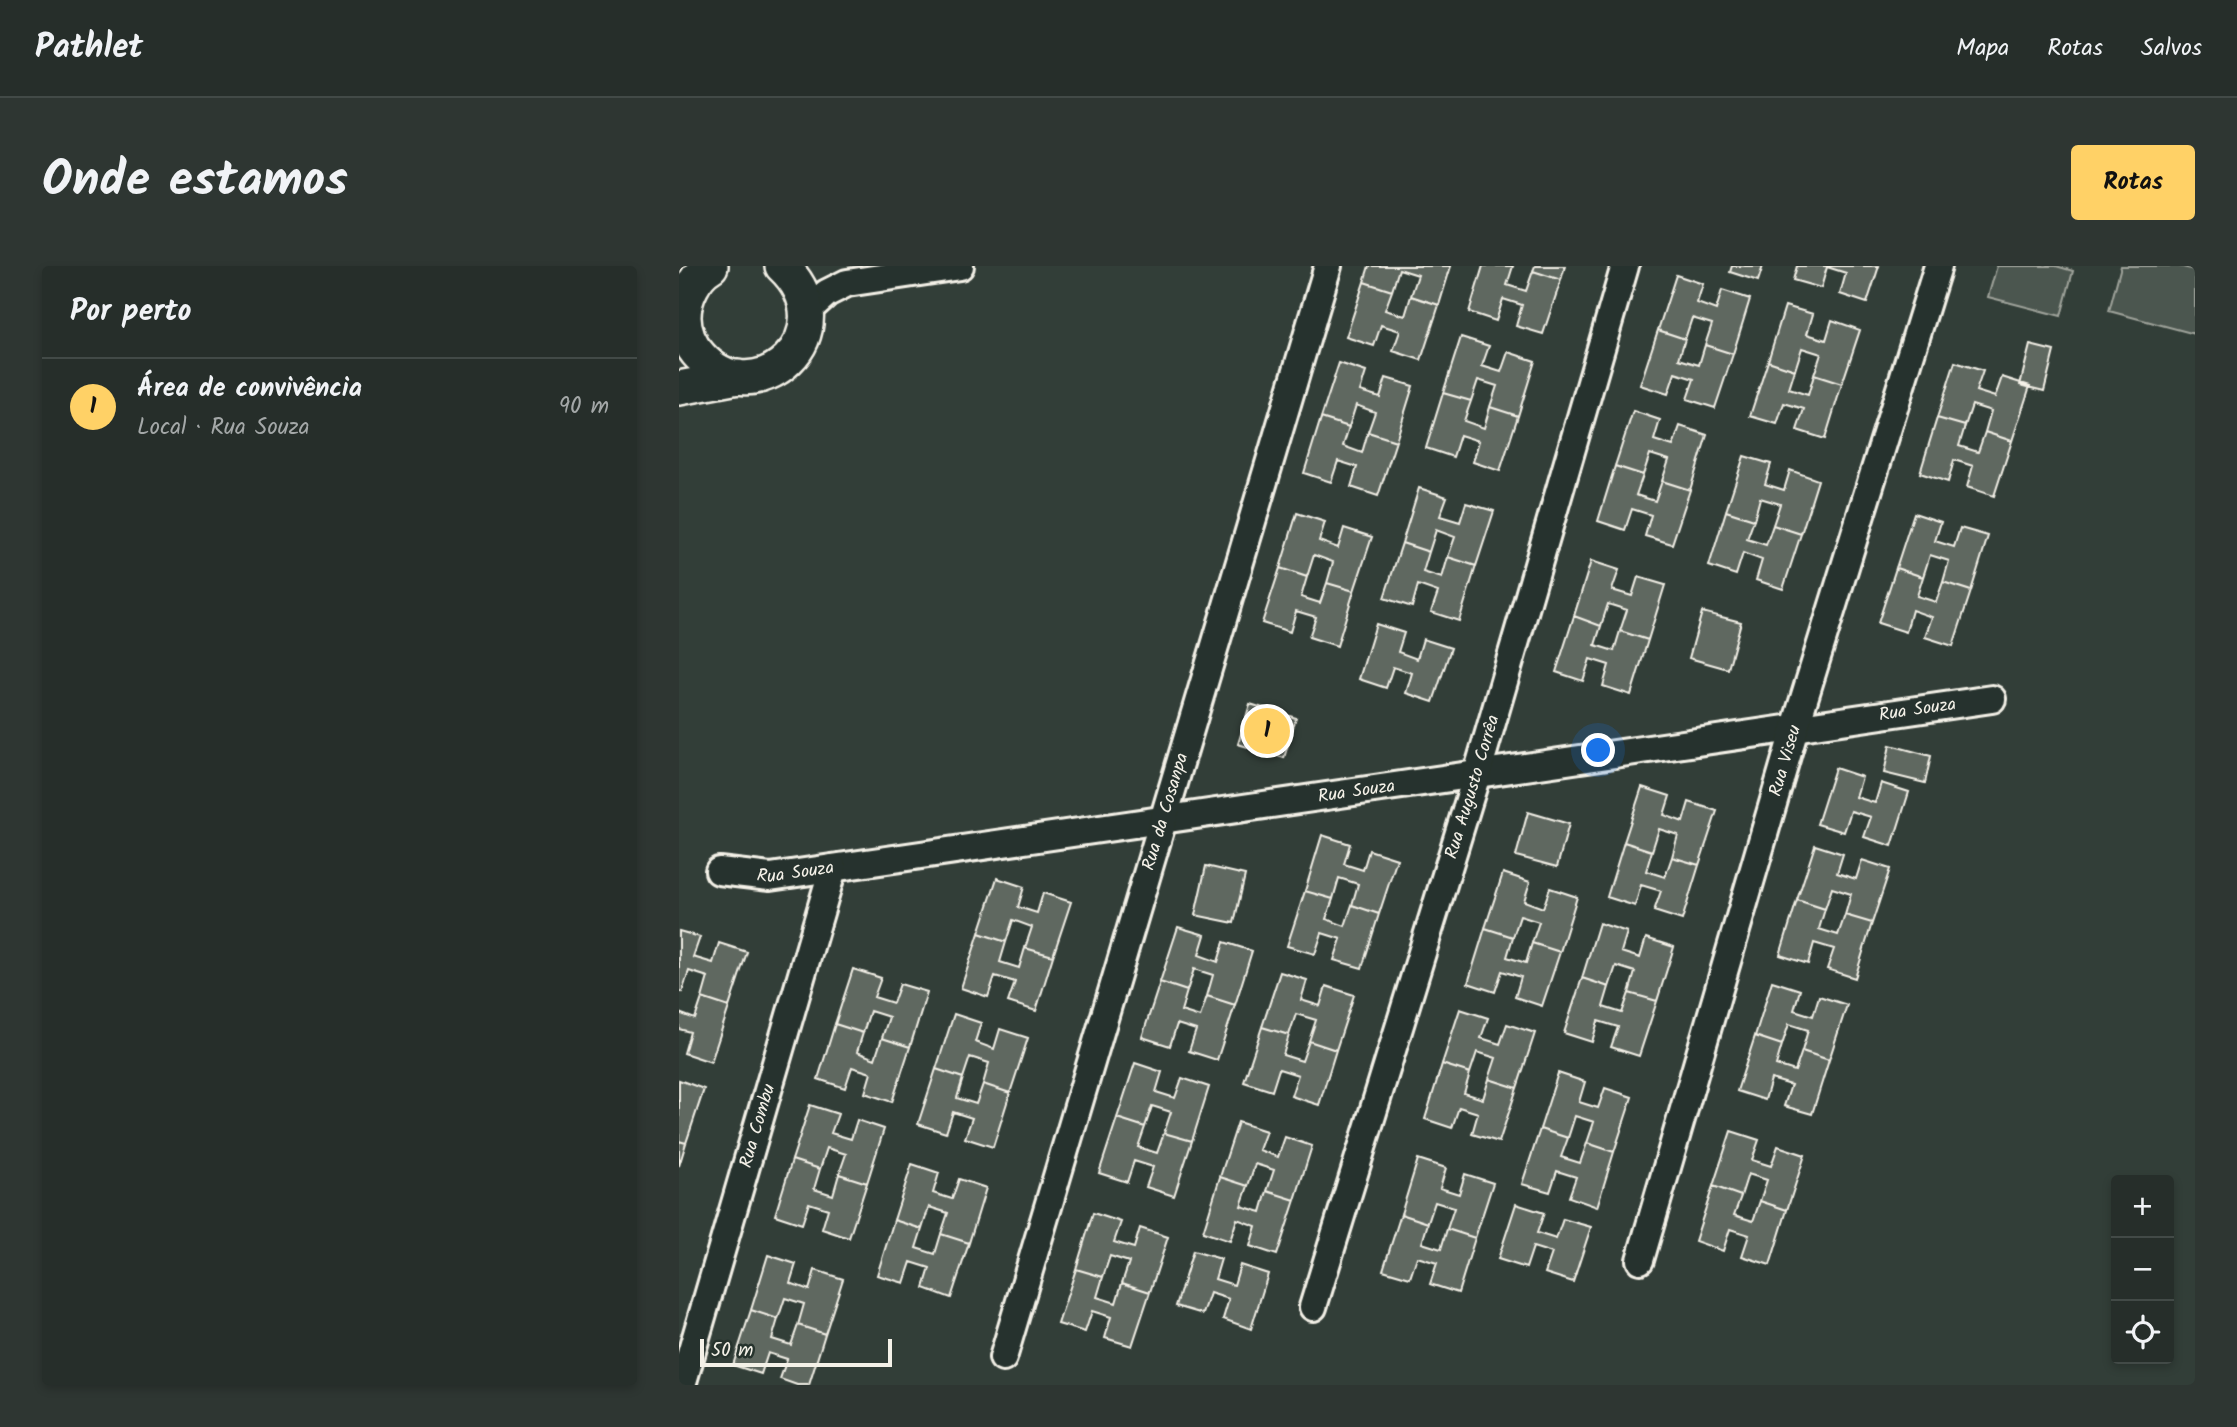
<!DOCTYPE html>
<html lang="pt">
<head>
<meta charset="utf-8">
<style>
	:root { --surface:#262e2a; --page:#2e3632; --text:#f1f3f6; --muted:#a4a8a8; --line:#424a47; --accent:#ffd166 }
	body { margin:0; font-family:Kalam,sans-serif; background:var(--page); color:var(--text) }
	.controls { position:absolute; right:21px; bottom:21px; display:grid; overflow:hidden; border-radius:7px; box-shadow:0 4px 10px #0003 }
	.controls button { width:63px; height:63px; display:grid; place-items:center; padding:0; border:0; border-bottom:2px solid var(--line); background:var(--surface); color:var(--text); font:35px sans-serif }
	.scale { position:absolute; left:21px; bottom:18px; width:192px; box-sizing:border-box; padding-left:7px; border:4px solid #f4f1e8; border-top:0; font-size:19px; line-height:24px; white-space:nowrap; color:#f4f1e8; -webkit-text-stroke:5px #26332d; paint-order:stroke }
	.you { position:absolute; left:920px; top:485px; width:24px; height:24px; margin:-18px; border:5px solid #fff; border-radius:50%; background:#1a73e8; box-shadow:0 0 0 10px #1a73e833 }
	.badge { display:grid; place-items:center; width:46px; height:46px; border-radius:50%; background:var(--accent); color:#111; font-size:23px; font-weight:700 }
	.pin { position:absolute; translate:-50% -50%; border:4px solid #fff; box-shadow:0 2px 7px #0006 }
	.list { margin:0; padding:0; list-style:none }
	h2 { display:flex; justify-content:space-between; align-items:center; height:91px; margin:0; padding:0 28px; font-size:30px }
	h2 small { font-size:23px; font-weight:400; color:var(--muted) }
	.list li { display:grid; grid-template-columns:46px 1fr auto; gap:21px; align-items:center; box-sizing:border-box; height:98px; padding:0 28px; border-top:2px solid var(--line) }
	.list b { display:block; font-size:26px; white-space:nowrap }
	.list p { margin:0; font-size:23px; white-space:nowrap; color:var(--muted) }
	.list em { font-size:23px; font-style:normal; color:var(--muted) }
	.icon { flex:none; width:38px; height:38px; fill:none; stroke:currentColor; stroke-width:2; stroke-linecap:round; stroke-linejoin:round }
	.map { position:relative; flex:none; width:1516px; height:1119px; overflow:hidden; border-radius:7px }
	header { display:flex; align-items:center; gap:42px; box-sizing:border-box; height:98px; padding:0 35px; background:var(--surface); border-bottom:2px solid var(--line) }
	header strong { font-size:33px }
	nav { display:flex; gap:38px; margin-inline-start:auto; font-size:24px }
	.intro { display:flex; align-items:center; justify-content:space-between; box-sizing:border-box; height:168px; padding:0 42px }
	h1 { margin:0; font-size:49px }
	.button { padding:18px 32px; border-radius:7px; background:var(--accent); color:#111; font-size:24px; font-weight:700 }
	main { display:flex; gap:42px; padding:0 42px }
	aside { flex:1; background:var(--surface); border-radius:7px; box-shadow:0 4px 10px #0003 }
	.map>svg:first-child { display:block }
	.green { fill:#4c564f; stroke:#a0a49c; stroke-width:2 }
	.building { fill:#5f6861; stroke:#f4f1e8; stroke-width:2 }
	.lines { fill:none; stroke-linecap:round; stroke-linejoin:round }
	.minor-casing { stroke:#f4f1e8; stroke-width:32 }
	.tertiary-casing { stroke:#f4f1e8; stroke-width:38 }
	.minor { stroke:#26332d; stroke-width:26 }
	.tertiary { stroke:#26332d; stroke-width:33 }
	.labels { text-anchor:middle; dominant-baseline:central; stroke-width:7; stroke-linejoin:round; paint-order:stroke }
	.street-label { font-size:18px; fill:#f4f1e8; stroke:#26332d }
</style>
</head>
<body>
<header>
<strong>Pathlet</strong>
<nav><a>Mapa</a><a>Rotas</a><a>Salvos</a></nav>
</header>
<div class="intro"><h1>Onde estamos</h1><a class="button">Rotas</a></div>
<main>
<aside>
<h2>Por perto<small></small></h2>
<ul class="list">
<li><span class="badge">1</span><div><b>Área de convivência</b><p>Local · Rua Souza</p></div><em>90 m</em></li>
</ul>
</aside>
<div class="map">
<svg width="1516" height="1119" viewBox="0 0 1516 1119">
	<rect width="100%" height="100%" fill="#323e38"/>
	<filter id="ink" filterUnits="userSpaceOnUse"><feTurbulence type="fractalNoise" baseFrequency=".0143" numOctaves="2"/><feDisplacementMap in="SourceGraphic" scale="14" xChannelSelector="R" yChannelSelector="G"/><feConvolveMatrix kernelMatrix="1 2 1 2 8 2 1 2 1" color-interpolation-filters="sRGB"/></filter>
	<g filter="url(#ink)">
		<path class="green" d="M1318 0H1377L1394 5 1382 50 1309 31Z
			M1442 0H1500L1516 4V68L1430 45Z"/>
		<path class="building" d="M690 0H772L760 39 732 30 739 9 720 3 713 25 685 16Z
			M804 0H834L828 19 847 25 854 5 882 14 864 68 837 60 843 39 824 33 817 55 790 46Z
			M856 0H886L882 14 854 5Z
			M1053 0H1084L1079 15 1051 6Z
			M1118 0H1200L1188 37 1161 28 1167 7 1148 1 1142 22 1114 14Z
			M997 9 1024 18 1018 37 1037 44 1043 24 1071 33 1054 88 1026 79 1033 58 1013 52 1006 73 979 64Z
			M685 16 713 25 706 44 726 50 732 30 760 39 742 94 714 85 721 65 702 59 695 80 667 71Z
			M1106 40 1134 48 1128 68 1147 74 1153 54 1181 64 1163 118 1135 109 1142 88 1123 82 1116 104 1089 95Z
			M979 64 1006 73 1000 93 1020 99 1026 79 1054 88 1036 142 1008 133 1015 113 996 107 989 128 961 119Z
			M782 71 810 80 803 100 822 106 829 86 856 95 839 150 811 141 818 120 799 114 792 135 764 127Z
			M1351 79 1375 85 1365 125 1341 119Z
			M1089 95 1116 104 1110 123 1129 129 1135 109 1163 118 1146 173 1118 164 1125 143 1105 137 1098 158 1071 150Z
			M1276 96 1304 105 1297 125 1316 131 1323 111 1351 120 1333 175 1306 166 1312 145 1293 139 1286 160 1258 152Z
			M660 97 687 106 681 125 701 131 707 112 734 120 717 175 689 166 696 146 677 139 670 161 642 152Z
			M764 127 792 135 785 155 805 162 811 141 839 150 821 205 794 196 800 175 781 169 774 191 747 182Z
			M954 145 981 154 975 174 994 180 1001 160 1028 169 1011 224 983 215 990 194 971 188 964 209 936 200Z
			M642 152 670 161 664 180 683 187 689 166 717 175 699 230 672 221 678 201 659 195 652 216 625 207Z
			M1258 152 1286 160 1280 180 1299 186 1306 166 1333 175 1315 230 1288 221 1294 200 1275 194 1269 216 1241 207Z
			M1065 190 1092 198 1086 218 1105 224 1111 204 1139 214 1122 268 1094 259 1101 238 1081 232 1075 254 1047 245Z
			M936 200 964 209 957 229 976 235 983 215 1011 224 993 278 966 270 972 249 953 243 946 264 919 255Z
			M740 222 768 231 761 250 781 256 787 237 815 245 797 300 769 291 776 271 757 264 750 286 723 277Z
			M1047 245 1075 254 1068 273 1087 279 1094 259 1122 268 1104 323 1077 314 1083 294 1064 287 1057 309 1030 300Z
			M618 247 646 256 640 275 659 282 665 262 693 271 675 325 648 317 654 296 635 289 628 311 601 302Z
			M1235 247 1262 256 1256 275 1275 281 1281 262 1309 270 1292 325 1264 316 1270 295 1251 289 1244 311 1217 302Z
			M723 277 750 286 744 306 763 312 769 291 797 300 780 355 752 346 759 326 739 319 733 341 705 332Z
			M912 295 940 304 933 324 953 330 959 311 986 319 969 374 941 365 948 344 929 338 922 360 895 350Z
			M601 302 628 311 622 331 641 337 648 317 675 325 658 380 630 371 637 351 617 345 611 366 583 357Z
			M1217 302 1244 311 1238 330 1257 336 1264 316 1292 325 1274 380 1246 371 1253 351 1233 344 1227 366 1199 357Z
			M1023 346 1062 356 1049 403 1010 392Z
			M895 350 922 360 916 379 935 385 941 365 969 374 952 429 924 420 930 399 911 393 904 415 877 406Z
			M697 358 725 367 719 386 738 393 744 373 772 382 754 436 727 427 733 407 714 401 707 422 680 413Z
			M571 438 617 452 605 492 559 478Z
			M1211 479 1252 490 1246 517 1205 507Z
			M1156 502 1183 511 1177 531 1196 537 1202 517 1230 526 1213 580 1185 571 1192 551 1172 545 1165 566 1138 558Z
			M963 521 991 530 985 549 1004 556 1010 536 1038 545 1020 599 993 591 999 569 980 563 973 585 945 576Z
			M849 546 890 558 878 601 837 590Z
			M643 569 671 578 665 598 684 604 690 584 718 593 700 648 673 639 679 618 660 612 654 633 626 625Z
			M945 576 973 585 967 605 986 611 993 591 1020 599 1003 654 975 645 982 625 962 619 956 640 928 631Z
			M1136 579 1164 588 1158 607 1177 613 1183 594 1211 603 1193 657 1166 649 1172 628 1153 622 1146 643 1118 634Z
			M527 600 566 609 555 657 516 649Z
			M824 607 851 616 845 635 864 642 871 622 898 631 881 686 853 677 860 656 841 650 834 671 806 662Z
			M318 612 345 621 339 641 358 647 364 627 392 636 374 690 346 682 353 661 334 654 327 676 300 667Z
			M626 625 654 633 647 653 666 660 673 639 700 648 683 702 655 694 662 673 643 667 636 688 608 680Z
			M1118 634 1146 643 1140 663 1159 669 1166 649 1193 657 1176 712 1148 703 1155 683 1135 677 1129 698 1101 689Z
			M920 657 948 666 942 686 961 692 967 672 995 681 978 735 950 727 956 706 937 700 930 721 903 712Z
			M499 661 526 669 520 689 539 696 545 676 573 685 556 739 528 730 534 709 515 703 508 725 481 716Z
			M806 662 834 671 828 691 847 697 853 677 881 686 863 740 836 731 842 711 823 705 816 726 789 717Z
			M0 665 21 671 14 691 34 697 40 677 68 686 50 741 23 732 29 711 10 705 3 726 0 725Z
			M300 667 327 676 321 696 340 702 346 682 374 690 357 745 329 736 336 716 316 710 309 731 282 722Z
			M174 703 202 712 195 731 214 737 221 718 248 726 231 781 203 772 210 751 191 745 184 767 156 758Z
			M601 706 628 714 622 734 641 740 647 720 675 729 657 784 630 775 637 754 617 748 610 769 583 761Z
			M903 712 930 721 924 741 943 747 950 727 978 735 960 790 932 781 939 761 919 755 913 776 885 767Z
			M1093 715 1121 724 1115 744 1134 750 1140 730 1168 739 1150 794 1123 785 1129 764 1110 758 1103 779 1076 770Z
			M481 716 508 725 502 745 521 751 528 730 556 739 538 794 510 785 517 764 498 758 491 780 463 771Z
			M23 732 50 741 32 796 5 787 11 766 0 763V747L16 753Z
			M781 743 809 752 802 772 821 778 828 758 856 767 838 822 810 813 817 792 798 786 791 807 763 798Z
			M275 748 302 757 296 776 315 783 321 763 349 772 331 827 304 818 310 797 291 791 284 812 257 803Z
			M156 758 184 767 178 786 196 793 203 772 231 781 213 836 186 827 192 807 173 801 166 822 139 813Z
			M583 761 610 769 604 789 623 795 630 775 657 784 640 839 612 830 619 809 600 803 593 825 565 816Z
			M1076 770 1103 779 1097 799 1116 805 1123 785 1150 794 1133 848 1105 840 1112 819 1092 813 1086 834 1058 825Z
			M456 797 483 806 477 826 496 832 503 812 530 821 513 875 485 867 492 846 473 840 466 861 438 852Z
			M763 798 791 807 785 827 804 833 810 813 838 822 820 876 793 868 799 847 780 841 773 862 746 853Z
			M257 803 284 812 278 832 297 838 304 818 331 827 314 881 286 872 293 852 274 846 267 867 239 858Z
			M879 807 906 816 900 836 919 842 926 822 953 831 935 886 908 877 915 856 896 850 889 872 861 863Z
			M0 814 25 823 7 877 0 875Z
			M131 839 159 848 152 867 172 873 178 854 205 863 188 917 160 908 167 888 148 882 141 903 113 894Z
			M438 852 466 861 459 881 478 887 485 867 513 875 495 930 467 921 474 901 455 895 448 916 420 907Z
			M559 856 587 865 580 884 599 891 606 871 633 880 616 934 588 925 595 904 576 898 569 920 541 911Z
			M861 863 889 872 882 891 901 897 908 877 935 886 918 941 890 931 897 911 878 905 871 926 843 918Z
			M1052 865 1080 874 1073 894 1092 900 1099 880 1126 889 1108 944 1081 935 1088 914 1069 908 1062 930 1034 920Z
			M0 875 7 877 0 900Z
			M739 893 767 902 761 922 780 928 786 908 814 917 796 972 768 963 775 942 756 936 749 957 722 948Z
			M113 894 141 903 135 923 154 929 160 908 188 917 170 972 143 963 149 943 130 937 123 958 96 949Z
			M233 898 260 907 254 927 273 933 280 913 307 922 290 977 262 968 269 947 250 941 243 963 215 954Z
			M541 911 569 920 562 940 582 946 588 925 616 934 598 989 571 980 577 960 558 953 551 975 524 966Z
			M1034 920 1062 930 1055 949 1074 955 1081 935 1108 944 1091 999 1063 990 1070 969 1051 963 1044 985 1016 975Z
			M837 938 865 947 858 967 877 973 884 953 912 961 894 1016 866 1007 873 987 854 981 847 1002 819 993Z
			M414 947 442 956 435 976 455 982 461 962 489 971 471 1026 443 1017 450 996 431 990 424 1011 397 1003Z
			M722 948 749 957 743 977 762 983 768 963 796 972 779 1027 751 1018 758 997 738 991 731 1012 704 1004Z
			M215 954 243 963 237 982 256 988 262 968 290 977 272 1032 245 1022 251 1002 232 996 225 1017 198 1009Z
			M514 985 542 993 536 1013 555 1019 561 999 589 1008 572 1063 544 1053 550 1033 531 1027 524 1048 497 1040Z
			M89 989 117 998 111 1017 130 1024 136 1004 164 1013 146 1068 119 1059 125 1038 106 1032 99 1053 72 1044Z
			M397 1003 424 1011 418 1031 437 1037 443 1017 471 1026 453 1080 426 1072 432 1051 413 1045 406 1066 379 1058Z
			M72 1044 99 1053 93 1073 112 1079 119 1059 146 1068 130 1119H118L101 1113 108 1093 89 1087 82 1108 54 1099Z"/>
		<g class="lines">
			<g class="minor-casing">
				<g id="minor">
					<path d="M128 45 148 27 168 17 281 0"/>
					<path id="s1" d="M40 605 91 611 1313 433"/>
					<path id="s2" d="M961 994 1116 462 1259 0"/>
					<path id="s3" d="M634 1041 798 508 946 0"/>
					<path id="s4" d="M324 1092 649 0"/>
					<path id="s5" d="M3 1119 154 602"/>
				</g>
			</g>
			<g class="tertiary-casing">
				<path id="tertiary" d="M32 0C16 9 5 32 5 51 5 65 11 80 21 90 76 153 173 66 103 0
					M0 122 59 111"/>
			</g>
			<use href="#minor" class="minor"/>
			<use href="#tertiary" class="tertiary"/>
		</g>
	</g>
	<g class="labels">
		<g class="street-label">
			<text stroke="none"><textPath href="#s1" startOffset="1211">Rua Souza</textPath></text>
			<text stroke="none"><textPath href="#s2" startOffset="520">Rua Viseu</textPath></text>
			<text stroke="none"><textPath href="#s3" startOffset="544">Rua Augusto Corrêa</textPath></text>
			<text stroke="none"><textPath href="#s1" startOffset="644">Rua Souza</textPath></text>
			<text stroke="none"><textPath href="#s4" startOffset="570">Rua da Cosanpa</textPath></text>
			<text stroke="none"><textPath href="#s1" startOffset="77">Rua Souza</textPath></text>
			<text stroke="none"><textPath href="#s5" startOffset="270">Rua Combu</textPath></text>
		</g>
	</g>
</svg>
<div class="controls">
<button>+</button>
<button>−</button>
<button><svg class="icon" aria-label="locate" viewBox="0 0 24 24"><circle cx="12" cy="12" r="6"/><path d="M12 2v4M12 18v4M2 12h4M18 12h4"/></svg></button>
</div>
<div class="scale">50 m</div>
<div class="you"></div>
<div class="pin badge" style="left:588px;top:465px">1</div>
</div>
</main>
</body>
</html>
